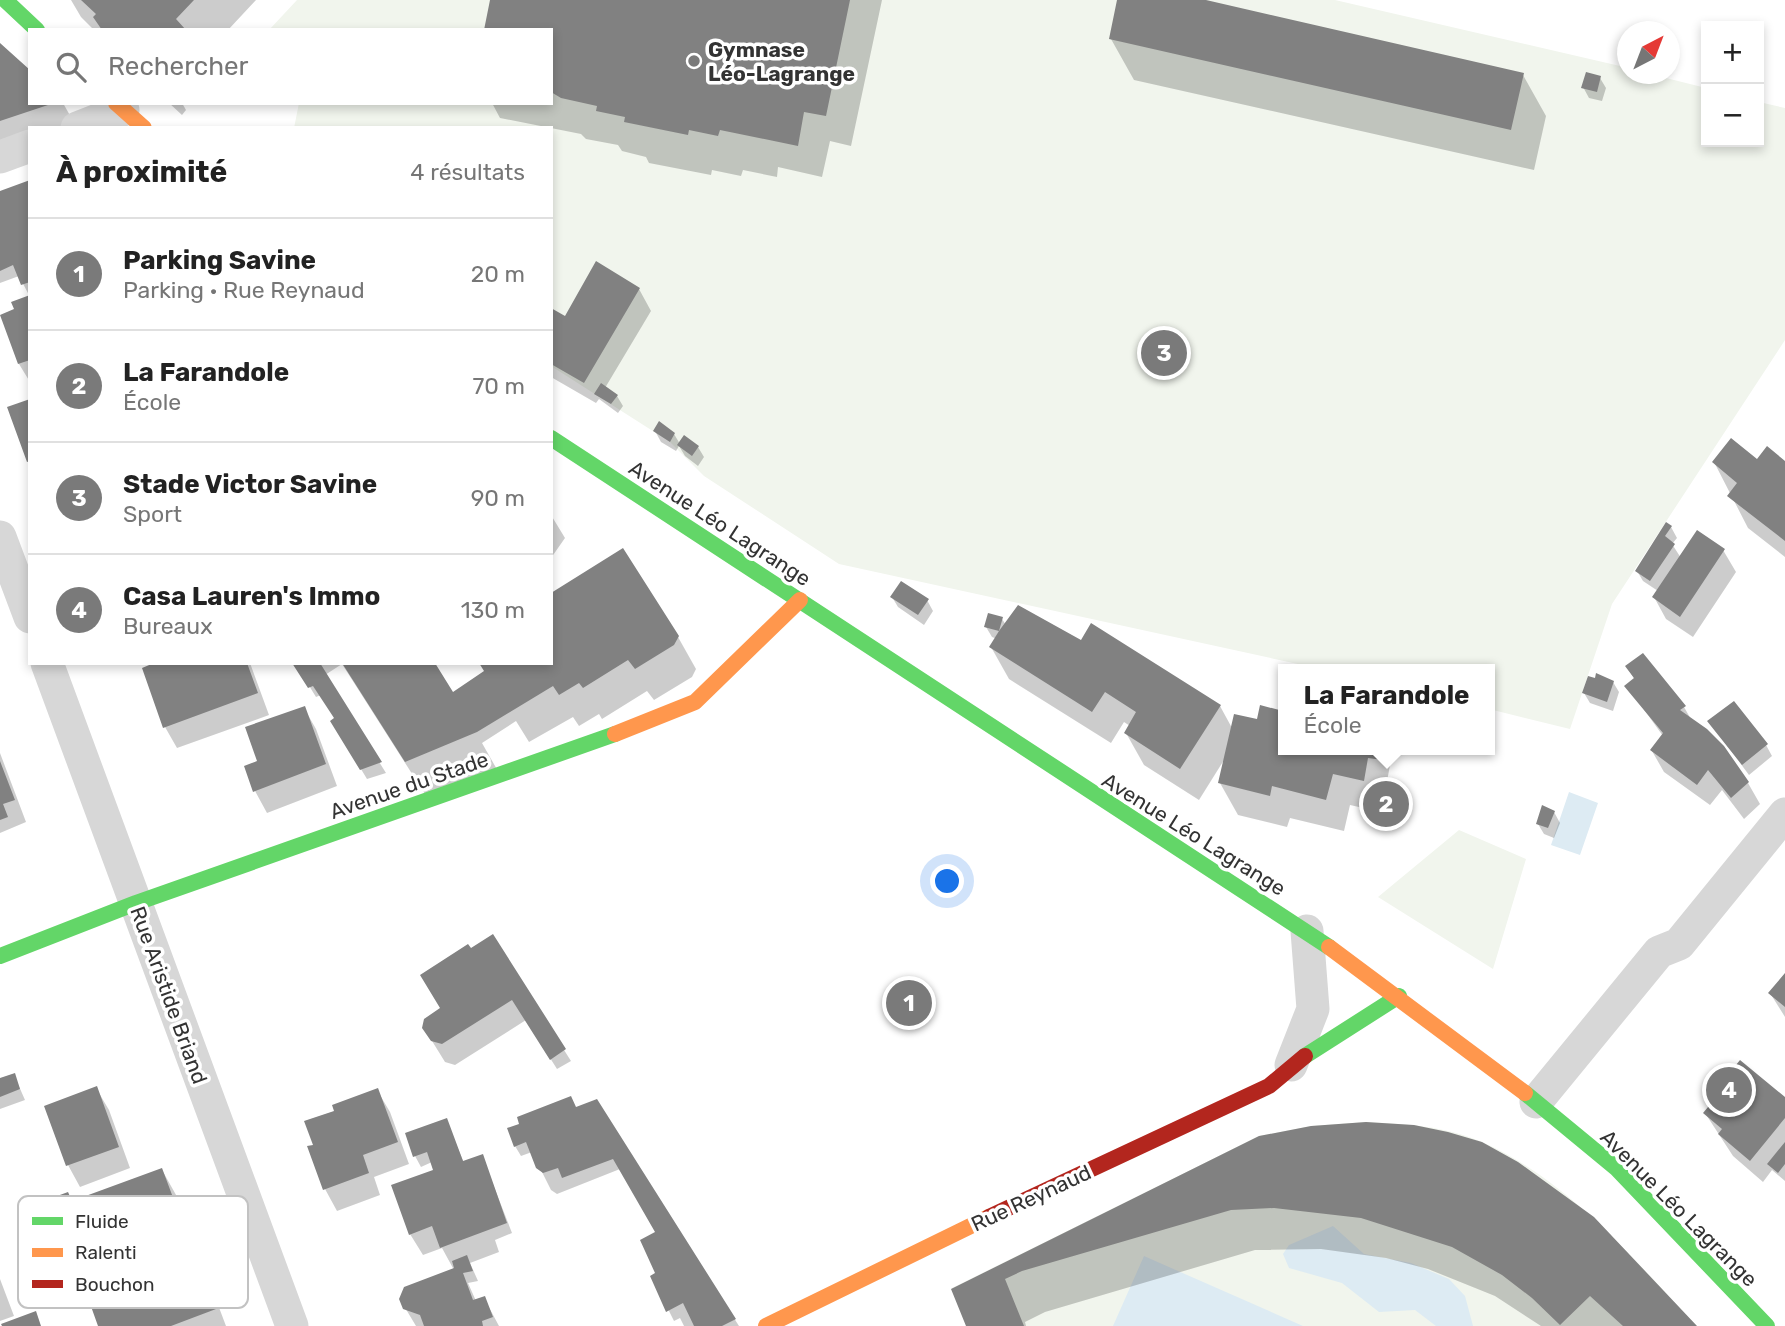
<!DOCTYPE html>
<html lang="fr">
<head>
<meta charset="utf-8">
<style>
	:root { --surface:#fff; --page:#f6f6f6; --text:#222; --muted:#767676; --line:#e0e0e0; --accent:#7a7a7a }
	body { margin:0; font-family:Rubik,sans-serif; background:var(--page); color:var(--text) }
	.controls { position:absolute; right:21px; top:21px; display:grid; overflow:hidden; border-radius:0px; box-shadow:0 4px 10px #0003 }
	.controls button { width:63px; height:63px; display:grid; place-items:center; padding:0; border:0; border-bottom:2px solid var(--line); background:var(--surface); color:var(--text); font:35px sans-serif }
	.compass { position:absolute; left:1617px; top:21px; width:63px; height:63px; border-radius:50%; background:var(--surface); box-shadow:0 4px 10px #0003; rotate:42deg }
	.you { position:absolute; left:948px; top:882px; width:24px; height:24px; margin:-18px; border:5px solid #fff; border-radius:50%; background:#1a73e8; box-shadow:0 0 0 10px #1a73e833 }
	.badge { display:grid; place-items:center; width:46px; height:46px; border-radius:50%; background:var(--accent); color:#fff; font-size:23px; font-weight:700 }
	.pin { position:absolute; translate:-50% -50%; border:4px solid #fff; box-shadow:0 2px 7px #0006 }
	.popup { position:absolute; left:1278px; top:664px; width:217px; height:91px; box-sizing:border-box; display:grid; place-content:center; border-radius:0px; background:var(--surface); filter:drop-shadow(0 2px 5px #0005); font-size:23px; white-space:nowrap; color:var(--muted) }
	.popup b { font-size:26px; color:var(--text) }
	.popup::after { content:''; position:absolute; left:50%; top:100%; margin-left:-14px; border:14px solid transparent; border-top-color:var(--surface) }
	.list { margin:0; padding:0; list-style:none }
	h2 { display:flex; justify-content:space-between; align-items:center; height:91px; margin:0; padding:0 28px; font-size:30px }
	h2 small { font-size:23px; font-weight:400; color:var(--muted) }
	.list li { display:grid; grid-template-columns:46px 1fr auto; gap:21px; align-items:center; box-sizing:border-box; height:112px; padding:0 28px; border-top:2px solid var(--line) }
	.list b { display:block; font-size:26px; white-space:nowrap }
	.list p { margin:0; font-size:23px; white-space:nowrap; color:var(--muted) }
	.list em { font-size:23px; font-style:normal; color:var(--muted) }
	.icon { flex:none; width:38px; height:38px; fill:none; stroke:currentColor; stroke-width:2; stroke-linecap:round; stroke-linejoin:round }
	.map { position:relative; flex:none; width:1785px; height:1326px; overflow:hidden }
	.search { position:absolute; background:var(--surface); box-shadow:0 4px 10px #0003; left:28px; top:28px; width:525px; height:77px; display:flex; align-items:center; gap:18px; box-sizing:border-box; padding:0 24px; border-radius:0px; color:var(--muted); font-size:26px }
	.panel { position:absolute; background:var(--surface); box-shadow:0 4px 10px #0003; left:28px; top:126px; width:525px; height:539px; border-radius:0px }
	.map>svg:first-child { display:block }
	.green { fill:#f1f5ed }
	.water { fill:#ddebf3 }
	.shadow { fill:#0003 }
	.building { fill:#818181 }
	.lines { fill:none; stroke-linecap:round; stroke-linejoin:round }
	.street { stroke:#d7d7d7; stroke-width:33 }
	.fast { stroke:#63d668; stroke-width:16 }
	.slow { stroke:#ff974d; stroke-width:16 }
	.jam { stroke:#b3261e; stroke-width:16 }
	.poi-dot { fill:#7a7a7a; stroke:#fff; stroke-width:2.5 }
	.labels { text-anchor:middle; dominant-baseline:central; stroke-width:7; stroke-linejoin:round; paint-order:stroke }
	.poi-label { font-size:21px; font-weight:bold; fill:#333; stroke:#fff; text-anchor:start }
	.street-label { font-size:21px; fill:#333; stroke:#fff }
	.key { fill:#fff; stroke:#c2c2c2; stroke-width:2 }
	.key-label { font-size:19px; fill:#333 }
</style>
</head>
<body>
<div class="map">
<svg width="1785" height="1326" viewBox="0 0 1785 1326">
	<rect width="100%" height="100%" fill="#fff"/>
	<path class="green" d="M297 0H1335L1620 66 1627 68 1628 74H1650L1706 88V142H1759V102L1785 108V340L1612 604 1570 729 1489 709V669H1321L839 564 704 476 670 442 551 366V128H294L299 103H551V30H269Z
		M1459 830 1526 859 1493 969 1378 897Z
		M1366 1122C1405 1124 1446 1126 1482 1142 1570 1181 1632 1258 1697 1326H967L952 1288 1259 1136 1311 1126Z"/>
	<path class="water" d="M1569 792 1598 803 1580 855 1551 845Z
		M1333 1226 1364 1254 1411 1263 1449 1279 1465 1296 1473 1326H1436L1415 1310 1379 1312 1342 1283 1289 1268 1283 1254 1289 1245Z
		M1144 1256 1303 1326H1113Z"/>
	<path class="shadow" d="M71 0H256L228 30H94L81 17Z
		M492 0H882L851 146 830 141 822 177 778 167 777 177 743 170 741 176 712 170 711 175 649 163 646 157 622 151 618 145 586 139 581 134 500 118 492 103H551V30Z
		M1119 0H1198L1523 75 1546 116 1534 170 1134 80 1111 39Z
		M0 45 30 103H63L77 128H30V149L0 159Z
		M1600 78 1606 88 1602 101 1589 98 1583 87Z
		M169 103H182L186 110 182 115Z
		M30 182V382L19 364 2 316 17 310 30 297 19 276 0 283V193Z
		M639 289 651 311 605 388 617 396 623 406 618 413 599 399 596 403 551 377V310L566 318Z
		M655 431 674 434 680 444 698 447 704 457 698 466 685 456 679 446 676 451 661 442Z
		M1714 462 1785 463V557L1748 528Z
		M551 515 565 538 551 558Z
		M1671 527 1677 538 1672 544 1681 558 1723 550 1736 572 1693 637 1666 619 1654 597 1658 591 1643 581 1637 571Z
		M892 597 927 600 933 611 924 625 898 607Z
		M1002 619 1006 625 1081 643 1220 706 1232 728 1283 710V750H1393L1381 812 1350 805 1344 831 1290 818 1287 827 1238 815 1220 783 1224 760 1199 800 1144 765 1126 733 1130 726 1124 722 1111 743 1009 679 991 647 997 639 992 637 986 627Z
		M678 637 696 669 692 677 654 700 647 691 602 719 599 714 579 726 573 717 529 742 516 721 482 743 499 773 430 802 342 664 325 675 386 773 367 779 332 721 336 719 321 695 316 697 295 663H432L470 723 551 663Z
		M159 663H250L269 715 177 748 165 727Z
		M1627 667 1684 707 1692 721 1748 783 1760 804 1744 819 1722 790 1710 805 1664 772 1652 751 1663 736 1627 686 1635 680Z
		M1613 682 1619 692 1613 711 1590 703 1584 693Z
		M304 708 316 729 337 786 267 813 255 791 260 762Z
		M1709 721 1766 745 1772 756 1749 775Z
		M0 753 26 822 0 833Z
		M1554 812 1560 823 1554 838 1544 834 1538 824Z
		M492 936 571 1061 557 1069 526 1020 455 1065 445 1062 424 1028 442 1009 470 951Z
		M1785 976V1017L1770 993Z
		M14 1075 25 1100 0 1109V1080Z
		M96 1088 109 1110 130 1168 80 1187 68 1165 46 1107Z
		M377 1090 390 1112 409 1164 374 1177 380 1195 337 1211 325 1189 310 1147 315 1146 336 1112Z
		M1785 1099V1181L1772 1170 1763 1182 1733 1156 1705 1113Z
		M597 1102 739 1326H684L680 1318 674 1321 652 1277 662 1283 657 1233 620 1169 557 1194 551 1190 532 1152 521 1156 515 1146 575 1109Z
		M446 1120 464 1163 482 1156 512 1233 495 1240 499 1252 470 1263 478 1281 468 1283 476 1301 484 1298 499 1326H416L401 1301 454 1270 442 1248 423 1255 410 1234 435 1171 432 1162 421 1167 415 1156Z
		M1259 1138 1694 1326H1541L1495 1296 1428 1269 1386 1258 1321 1249 1255 1250 1045 1312 1025 1322 1026 1326H968L953 1289Z
		M162 1170 180 1202 201 1260 197 1261 209 1281 226 1326H100L91 1300 76 1306 58 1274 73 1203Z
		M0 1279 14 1316 0 1321Z"/>
	<path class="building" d="M81 0H194L176 19 186 30H102L93 17 96 14Z
		M490 0H850L826 116 804 112 798 146 720 130 718 136 689 130 688 135 624 122 625 117 596 111 597 106 561 98 551 92V30H484Z
		M1117 0H1206L1524 73 1511 130 1109 39Z
		M0 43 30 70V103L51 104 0 121Z
		M1586 72 1601 76 1597 92 1581 88Z
		M30 180V282L21 285 13 265 0 271V191Z
		M596 261 640 288 584 383 551 364V308L565 316Z
		M30 295V360L18 364 0 315 14 309 11 302Z
		M601 383 618 395 611 404 594 394Z
		M30 399V461L27 462 7 407Z
		M659 421 675 433 670 442 653 431Z
		M684 435 699 446 692 456 677 445Z
		M1731 438 1757 459 1767 446 1785 461V541L1727 496 1737 483 1712 462Z
		M1666 522 1672 526 1665 536 1675 544 1650 581 1635 571Z
		M1697 530 1725 549 1680 617 1652 597Z
		M623 548 679 636 674 645 635 669 628 660 583 688 579 683 559 695 553 686 477 732 405 762 342 663H435L453 692 484 671 479 663H551V593Z
		M901 581 929 599 918 615 890 597Z
		M1018 605 1081 640 1091 623 1221 705 1180 769 1124 733 1136 712 1105 692 1092 712 989 647 999 631 984 627 988 613 1003 617 999 631Z
		M1643 653 1686 706 1680 710 1707 729 1724 746 1749 782 1731 798 1708 770 1697 785 1650 750 1663 733 1624 686 1634 678 1625 666Z
		M154 663H247L258 693 163 728 142 668Z
		M292 663H320L382 762 360 770 330 721 334 718 313 686 308 688Z
		M1596 673 1614 681 1607 702 1582 693 1588 676 1595 678Z
		M1734 701 1768 744 1742 765 1707 721Z
		M1260 705 1283 711V750H1386L1383 760 1368 758 1364 781 1333 774 1326 800 1272 786 1270 796 1218 783 1234 714 1257 719Z
		M305 706 326 764 253 792 244 766 257 761 245 727Z
		M0 761 15 800 3 804 8 817 0 820Z
		M1542 805 1555 811 1548 828 1536 824Z
		M493 934 566 1049 550 1060 512 1000 442 1044 431 1041 422 1028 424 1019 440 1008 420 975 468 944 471 948Z
		M1785 973V1007L1768 993Z
		M1740 1060 1785 1097V1118L1750 1161 1718 1134 1722 1129 1703 1113 1719 1094 1715 1091Z
		M15 1073 20 1089 0 1097V1078Z
		M97 1086 119 1147 66 1166 44 1106Z
		M378 1088 398 1142 363 1155 369 1173 323 1190 307 1146 313 1145 304 1121 334 1111 332 1105Z
		M571 1096 576 1107 597 1099 736 1319 722 1326H694L683 1303 666 1312 650 1276 655 1273 640 1240 655 1232 613 1159 562 1178 558 1168 543 1173 536 1168 526 1142 514 1147 507 1128 519 1124 517 1117Z
		M447 1118 463 1161 483 1154 507 1223 440 1248 432 1226 409 1235 391 1185 433 1170 427 1152 413 1157 405 1133Z
		M1366 1122 1414 1125 1448 1132 1482 1142 1518 1162 1594 1217 1697 1326H1623L1590 1296 1560 1325 1532 1298 1502 1275 1452 1247 1361 1218 1274 1208 1231 1210 1022 1271 1005 1279 1024 1326H966L951 1289 1259 1136 1311 1126Z
		M1785 1142V1164L1778 1173 1767 1164Z
		M162 1168 184 1227 56 1275 34 1215 52 1209 49 1199 68 1192 72 1201Z
		M467 1255 473 1271 463 1273 473 1300 485 1296 493 1317 482 1321 483 1326H424L420 1315 403 1309 399 1299 404 1287 454 1268 452 1261Z
		M197 1257 216 1309 171 1326H98L88 1298Z
		M36 1311 41 1326H2L1 1324Z"/>
	<g class="lines">
		<path class="street" d="M77 128 123 110
			M0 157 30 146
			M0 537 30 617
			M47 663 292 1326
			M1291 1065 1313 1009 1307 931
			M1536 1102 1659 952 1679 944 1785 814"/>
		<path class="fast" d="M5 0 37 30
			M551 438 1329 947
			M0 956 136 903 615 734
			M1305 1056 1399 996
			M1525 1093 1616 1168 1767 1326"/>
		<path class="slow" d="M116 103 144 128
			M615 734 695 702 800 600
			M1329 947 1525 1093
			M766 1326 989 1217"/>
		<path class="jam" d="M989 1217 1269 1086 1305 1056"/>
	</g>
	<circle class="poi-dot" cx="694" cy="61" r="7"/>
	<g class="labels">
		<g class="poi-label">
			<text x="708" y="49">Gymnase<tspan x="708" dy="24">Léo-Lagrange</tspan></text>
		</g>
		<g class="street-label">
			<text transform="translate(720 523) rotate(33)">Avenue Léo Lagrange</text>
			<text transform="translate(409 785) rotate(-19)">Avenue du Stade</text>
			<text transform="translate(1194 834) rotate(32)">Avenue Léo Lagrange</text>
			<text transform="translate(169 995) rotate(70)">Rue Aristide Briand</text>
			<text transform="translate(1031 1198) rotate(-25)">Rue Reynaud</text>
			<text transform="translate(1679 1208) rotate(45)">Avenue Léo Lagrange</text>
		</g>
	</g>
	<rect x="18" y="1196" width="230" height="112" rx="10" class="key"/>
	<rect x="32" y="1217" width="31" height="8" fill="#63d668"/>
	<rect x="32" y="1248" width="31" height="9" fill="#ff974d"/>
	<rect x="32" y="1280" width="31" height="8" fill="#b3261e"/>
	<g class="key-label">
		<text x="75" y="1228">Fluide</text>
		<text x="75" y="1259">Ralenti</text>
		<text x="75" y="1291">Bouchon</text>
	</g>
</svg>
<div class="controls">
<button>+</button>
<button>−</button>
</div>
<svg class="compass" viewBox="-18 -18 36 36"><path d="M0-13l5 13h-10z" fill="#e53935"/><path d="M0 13l5-13h-10z" fill="#767676"/></svg>
<div class="you"></div>
<div class="pin badge" style="left:909px;top:1003px">1</div>
<div class="pin badge" style="left:1386px;top:804px">2</div>
<div class="popup"><b>La Farandole</b>École</div>
<div class="pin badge" style="left:1164px;top:353px">3</div>
<div class="pin badge" style="left:1729px;top:1090px">4</div>
<div class="search"><svg class="icon" aria-label="search" viewBox="0 0 24 24"><circle cx="10" cy="10" r="6"/><path d="M15 15l6 6"/></svg>Rechercher</div>
<section class="panel">
<h2>À proximité<small>4 résultats</small></h2>
<ul class="list">
<li><span class="badge">1</span><div><b>Parking Savine</b><p>Parking · Rue Reynaud</p></div><em>20 m</em></li>
<li><span class="badge">2</span><div><b>La Farandole</b><p>École</p></div><em>70 m</em></li>
<li><span class="badge">3</span><div><b>Stade Victor Savine</b><p>Sport</p></div><em>90 m</em></li>
<li><span class="badge">4</span><div><b>Casa Lauren's Immo</b><p>Bureaux</p></div><em>130 m</em></li>
</ul>
</section>
</div>
</body>
</html>
